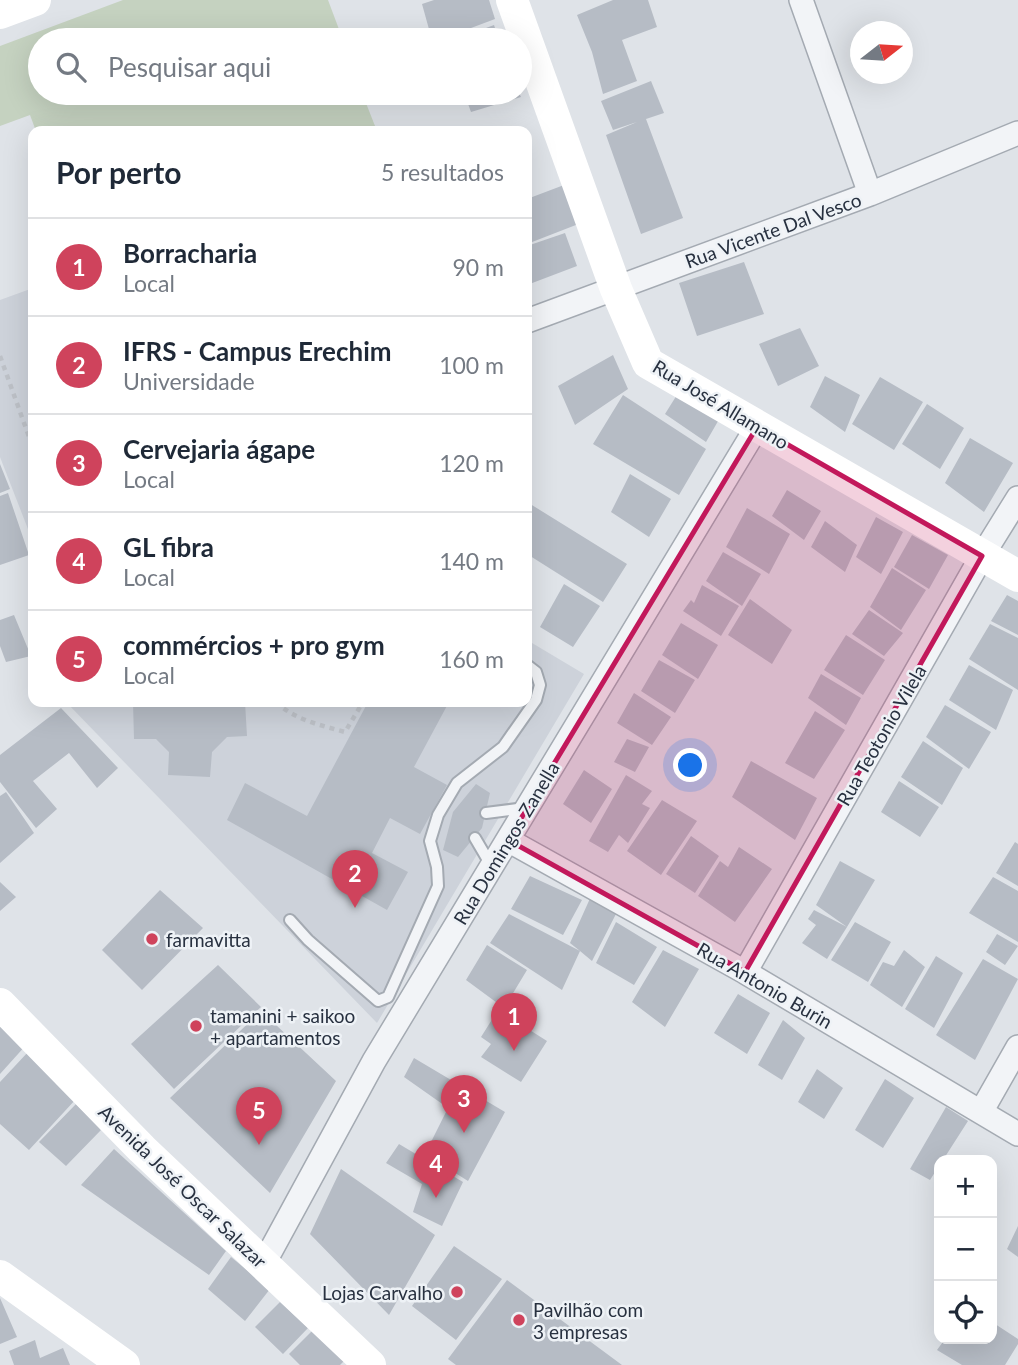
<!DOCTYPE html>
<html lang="pt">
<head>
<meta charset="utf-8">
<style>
	:root { --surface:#fff; --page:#f2f2f3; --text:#1f2937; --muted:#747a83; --line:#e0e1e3; --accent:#cf435c }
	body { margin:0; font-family:Lato,sans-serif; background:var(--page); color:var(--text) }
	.controls { position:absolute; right:21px; bottom:21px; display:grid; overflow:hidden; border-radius:14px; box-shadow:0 7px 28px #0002 }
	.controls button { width:63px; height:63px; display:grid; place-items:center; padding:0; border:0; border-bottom:2px solid var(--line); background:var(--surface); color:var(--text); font:35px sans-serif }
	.compass { position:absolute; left:850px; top:21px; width:63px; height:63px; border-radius:50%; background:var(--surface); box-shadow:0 7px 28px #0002; rotate:73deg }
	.you { position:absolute; left:691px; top:766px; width:24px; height:24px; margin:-18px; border:5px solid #fff; border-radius:50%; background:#1a73e8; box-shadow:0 0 0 10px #1a73e833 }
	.badge { display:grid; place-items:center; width:46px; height:46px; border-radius:50%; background:var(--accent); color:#fff; font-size:23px; font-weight:700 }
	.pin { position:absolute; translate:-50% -58px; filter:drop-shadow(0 2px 4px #0008) }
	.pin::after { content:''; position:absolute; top:37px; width:24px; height:21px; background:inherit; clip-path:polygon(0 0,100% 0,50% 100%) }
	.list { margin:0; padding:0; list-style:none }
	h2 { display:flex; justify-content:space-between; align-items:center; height:91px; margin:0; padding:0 28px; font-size:30px }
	h2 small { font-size:23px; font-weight:400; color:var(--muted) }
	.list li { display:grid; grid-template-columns:46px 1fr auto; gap:21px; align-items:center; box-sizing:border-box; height:98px; padding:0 28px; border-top:2px solid var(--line) }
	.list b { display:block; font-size:26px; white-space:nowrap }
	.list p { margin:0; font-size:23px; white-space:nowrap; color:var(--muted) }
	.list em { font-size:23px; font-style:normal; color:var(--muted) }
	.icon { flex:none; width:38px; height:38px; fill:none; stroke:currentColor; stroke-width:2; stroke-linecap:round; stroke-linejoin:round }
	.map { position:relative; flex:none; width:1018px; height:1365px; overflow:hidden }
	.search { position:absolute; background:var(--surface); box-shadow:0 7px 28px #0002; left:28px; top:28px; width:504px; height:77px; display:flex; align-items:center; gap:18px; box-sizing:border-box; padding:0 24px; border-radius:38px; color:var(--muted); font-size:26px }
	.panel { position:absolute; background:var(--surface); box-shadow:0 7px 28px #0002; left:28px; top:126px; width:504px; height:581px; border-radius:14px }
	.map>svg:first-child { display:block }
	.built { fill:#cdd2da }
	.green { fill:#c5d2c0 }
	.building { fill:#b6bcc5 }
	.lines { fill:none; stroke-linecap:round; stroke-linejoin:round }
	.lane-casing { stroke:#a4aab2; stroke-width:14 }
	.street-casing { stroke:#a4aab2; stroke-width:26 }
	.path { stroke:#bdc1c7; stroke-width:4.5; stroke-dasharray:5 5; stroke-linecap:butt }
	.lane { stroke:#f2f4f7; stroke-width:10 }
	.street { stroke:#f2f4f7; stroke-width:23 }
	.secondary { stroke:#fff; stroke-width:32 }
	.marked { fill:#c2185b; fill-opacity:0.2; stroke:#c2185b; stroke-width:5; stroke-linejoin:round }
	.poi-dot { fill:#cf435c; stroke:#eef2f6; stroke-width:2.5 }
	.labels { text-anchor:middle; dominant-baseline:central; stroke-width:5; stroke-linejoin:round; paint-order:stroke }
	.street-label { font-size:19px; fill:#283140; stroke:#eef2f6 }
	.poi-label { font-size:19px; fill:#283140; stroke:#eef2f6; text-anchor:start }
</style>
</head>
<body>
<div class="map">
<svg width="1018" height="1365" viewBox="0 0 1018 1365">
	<rect width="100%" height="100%" fill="#dfe3e8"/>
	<path class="built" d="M33 288V542L0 457V300Z
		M527 640 584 674 377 1023 66 702H527Z"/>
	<path class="green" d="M123 0H328L343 40H40V93H362L377 131H36L30 115 0 126V46Z"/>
	<path class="building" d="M434 0H489L495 19 439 40H432L422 4Z
		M613 0H648L657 27 622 40 637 81 603 94 592 52 577 15Z
		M494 25 499 40H454Z
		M651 81 664 113 646 119 683 218 641 234 606 135 637 122 613 130 601 101Z
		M464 93H519L521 97 471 112Z
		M564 185 581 223 527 244V199Z
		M565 233 577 266 527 285V246Z
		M744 262 764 314 697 336 679 283Z
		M800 328 819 366 778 386 759 344Z
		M613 355 628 389 575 425 558 386Z
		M825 376 860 395 845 432 810 407Z
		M880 377 923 402 894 450 852 424Z
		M680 390 721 416 706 442 665 414Z
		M623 395 706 449 679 495 593 444Z
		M927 404 964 428 940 469 902 444Z
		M970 438 1013 463 984 512 945 483Z
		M0 464 10 489 0 493Z
		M630 474 671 499 649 537 611 512Z
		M787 490 821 511 804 540 772 516Z
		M8 493 29 555 0 565V496Z
		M527 502 627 564 603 602 527 554Z
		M747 508 790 534 769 574 726 547Z
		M876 517 903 532 881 574 856 557Z
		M825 521 857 545 845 572 811 547Z
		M912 535 948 555 929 589 894 567Z
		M723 552 761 574 742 606 706 581Z
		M892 568 926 590 901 630 870 607Z
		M564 584 600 606 573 647 540 627Z
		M702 585 739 606 721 636 683 611 691 600 694 603Z
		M1007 595 1018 601V635L991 621Z
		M750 599 792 630 772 664 728 635Z
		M869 610 903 633 884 656 852 634Z
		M14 615 31 656 6 662 0 646V620Z
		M681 623 718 645 698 679 662 655Z
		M990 624 1018 638V690L969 659Z
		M846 635 885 660 863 695 824 670Z
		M659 660 695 680 675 713 641 691Z
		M969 665 1013 690 996 730 949 700Z
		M821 674 861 698 846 725 808 698Z
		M634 693 671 717 652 745 617 723Z
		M133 702H245L247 736 227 737 212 752 210 777 168 775 169 752 156 739H134Z
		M368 702H449L414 767 447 785 420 834 390 818 372 853 408 872 387 910 227 820 245 783 307 816Z
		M945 705 991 732 969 769 926 737Z
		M61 708 118 768 97 788 69 753 33 781 57 809 36 828 0 782V755Z
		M815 711 845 730 814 779 785 763Z
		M627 739 649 747 635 772 614 762Z
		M923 741 963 768 942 805 901 777Z
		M751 761 817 798 795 840 732 797Z
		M584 770 612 789 591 823 563 804Z
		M626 775 652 791 642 804 650 808 628 843 619 835 608 852 589 841Z
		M899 781 939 807 920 837 881 812Z
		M476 784 490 793 482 828 458 857 443 850 453 812Z
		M6 792 34 833 0 863V796Z
		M662 800 697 821 661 875 627 851Z
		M691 836 719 856 695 893 666 874Z
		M1015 842 1018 844V886L996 873Z
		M739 847 772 869 735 922 698 896 720 861 728 867Z
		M840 861 875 880 847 927 816 905Z
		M530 876 582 900 563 935 511 909Z
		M993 877 1018 891V942L969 913Z
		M0 882 16 897 0 911Z
		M160 890 203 928 142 990 102 950Z
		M592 894 617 912 592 961 580 951 562 990 490 943 509 914 580 951 570 943Z
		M814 910 847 927 827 959 802 943 816 925 808 919Z
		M616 922 657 947 634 985 596 963Z
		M855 922 891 942 868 982 831 960Z
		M997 934 1018 946 1005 965 986 952Z
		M487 945 527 970 504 1008 466 980Z
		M663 950 699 969 665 1027 632 1002Z
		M904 950 925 967 902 1007 870 985 883 962 894 966Z
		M936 956 963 973 934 1028 905 1009Z
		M983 959 1018 979 975 1060 936 1035Z
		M218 965 261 1007 174 1089 131 1044Z
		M738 994 770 1013 747 1054 714 1033Z
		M498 1010 547 1041 521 1082 481 1057 491 1044 481 1037Z
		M261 1011 336 1081 270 1193 170 1098Z
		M0 1017 27 1044 0 1074Z
		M783 1020 805 1038 782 1080 758 1065Z
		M28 1052 76 1099 29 1150 0 1124V1082Z
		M414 1058 505 1112 468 1181 425 1154 448 1108 404 1077Z
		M817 1069 843 1088 824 1119 798 1102Z
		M885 1079 914 1098 883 1148 855 1130Z
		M76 1104 101 1130 66 1166 39 1142Z
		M946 1107 968 1121 943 1160H939V1166L930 1180 910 1169Z
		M399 1144 463 1182 442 1226 413 1212 422 1184 386 1163Z
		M114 1149 226 1251 209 1275 81 1185Z
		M341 1169 435 1235 389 1315 310 1234Z
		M1018 1226V1257L1007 1249Z
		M454 1246 502 1279 456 1340 412 1306Z
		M231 1257 270 1289 245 1321 208 1289Z
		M507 1280 622 1365H456L448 1359Z
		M0 1298 17 1337 0 1344Z
		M280 1302 308 1328 283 1354 255 1327Z
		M992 1322 1018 1339V1344L1005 1365H962L937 1350 945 1339H992Z
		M312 1331 344 1361 340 1365H300L289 1354Z
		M35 1340 40 1358 63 1348 70 1365H14L9 1351Z"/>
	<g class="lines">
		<g class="lane-casing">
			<path id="lane" d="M486 813 525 808
				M475 838 492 867
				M290 920 308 940 378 1001 388 997 438 886 437 867 430 841 438 815 457 783 503 747 536 700 540 685 536 672 527 665"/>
		</g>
		<g class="street-casing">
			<path id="street" d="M801 0 870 194
				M527 321 870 194 1018 133
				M508 840 745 972 1018 1134
				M745 972 982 556 1018 498
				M981 1112 1018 1047
				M263 1265 374 1061 757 427"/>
		</g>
		<path class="path" d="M0 356 33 448
			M276 702C295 720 320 725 345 732L363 702"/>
		<use href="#lane" class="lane"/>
		<use href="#street" class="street"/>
		<path class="secondary" d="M512 0 616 289 648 363 1018 576
			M0 13 35 0
			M0 1004 142 1149 370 1365
			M0 1276 124 1365"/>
	</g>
	<path class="marked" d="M757 427 982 556 745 972 508 840Z"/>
	<g class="poi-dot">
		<circle cx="152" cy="939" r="7"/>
		<circle cx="196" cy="1026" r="7"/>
		<circle cx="457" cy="1292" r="7"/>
		<circle cx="519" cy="1320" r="7"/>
	</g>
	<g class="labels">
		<g class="street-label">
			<text transform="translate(773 230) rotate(-20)">Rua Vicente Dal Vesco</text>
			<text transform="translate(721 404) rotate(31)">Rua José Allamano</text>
			<text transform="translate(881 735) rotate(-60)">Rua Teotonio Vilela</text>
			<text transform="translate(506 843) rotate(-59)">Rua Domingos Zanella</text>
			<text transform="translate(765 985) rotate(30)">Rua Antonio Burin</text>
			<text transform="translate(183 1186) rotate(44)">Avenida José Oscar Salazar</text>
		</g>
		<g class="poi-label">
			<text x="166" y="939">farmavitta</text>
			<text x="210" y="1015">tamanini + saikoo<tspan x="210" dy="22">+ apartamentos</tspan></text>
			<text x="443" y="1292" text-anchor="end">Lojas Carvalho</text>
			<text x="533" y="1309">Pavilhão com<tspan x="533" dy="22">3 empresas</tspan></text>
		</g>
	</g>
</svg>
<div class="controls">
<button>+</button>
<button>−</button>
<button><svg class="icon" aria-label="locate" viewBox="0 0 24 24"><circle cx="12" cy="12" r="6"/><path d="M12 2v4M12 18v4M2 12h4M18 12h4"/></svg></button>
</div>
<svg class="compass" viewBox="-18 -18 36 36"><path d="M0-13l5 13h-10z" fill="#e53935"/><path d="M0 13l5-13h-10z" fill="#747a83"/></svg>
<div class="you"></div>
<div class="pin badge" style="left:514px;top:1051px">1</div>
<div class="pin badge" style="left:355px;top:908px">2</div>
<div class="pin badge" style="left:464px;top:1133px">3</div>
<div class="pin badge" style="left:436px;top:1198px">4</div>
<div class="pin badge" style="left:259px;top:1145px">5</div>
<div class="search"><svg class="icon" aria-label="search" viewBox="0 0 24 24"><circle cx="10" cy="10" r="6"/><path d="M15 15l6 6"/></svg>Pesquisar aqui</div>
<section class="panel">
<h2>Por perto<small>5 resultados</small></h2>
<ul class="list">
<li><span class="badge">1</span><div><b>Borracharia</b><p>Local</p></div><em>90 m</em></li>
<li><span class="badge">2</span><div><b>IFRS - Campus Erechim</b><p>Universidade</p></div><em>100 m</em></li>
<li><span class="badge">3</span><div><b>Cervejaria ágape</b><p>Local</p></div><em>120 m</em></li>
<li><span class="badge">4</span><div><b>GL fibra</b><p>Local</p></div><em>140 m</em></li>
<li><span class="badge">5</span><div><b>commércios + pro gym</b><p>Local</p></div><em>160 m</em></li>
</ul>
</section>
</div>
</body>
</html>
